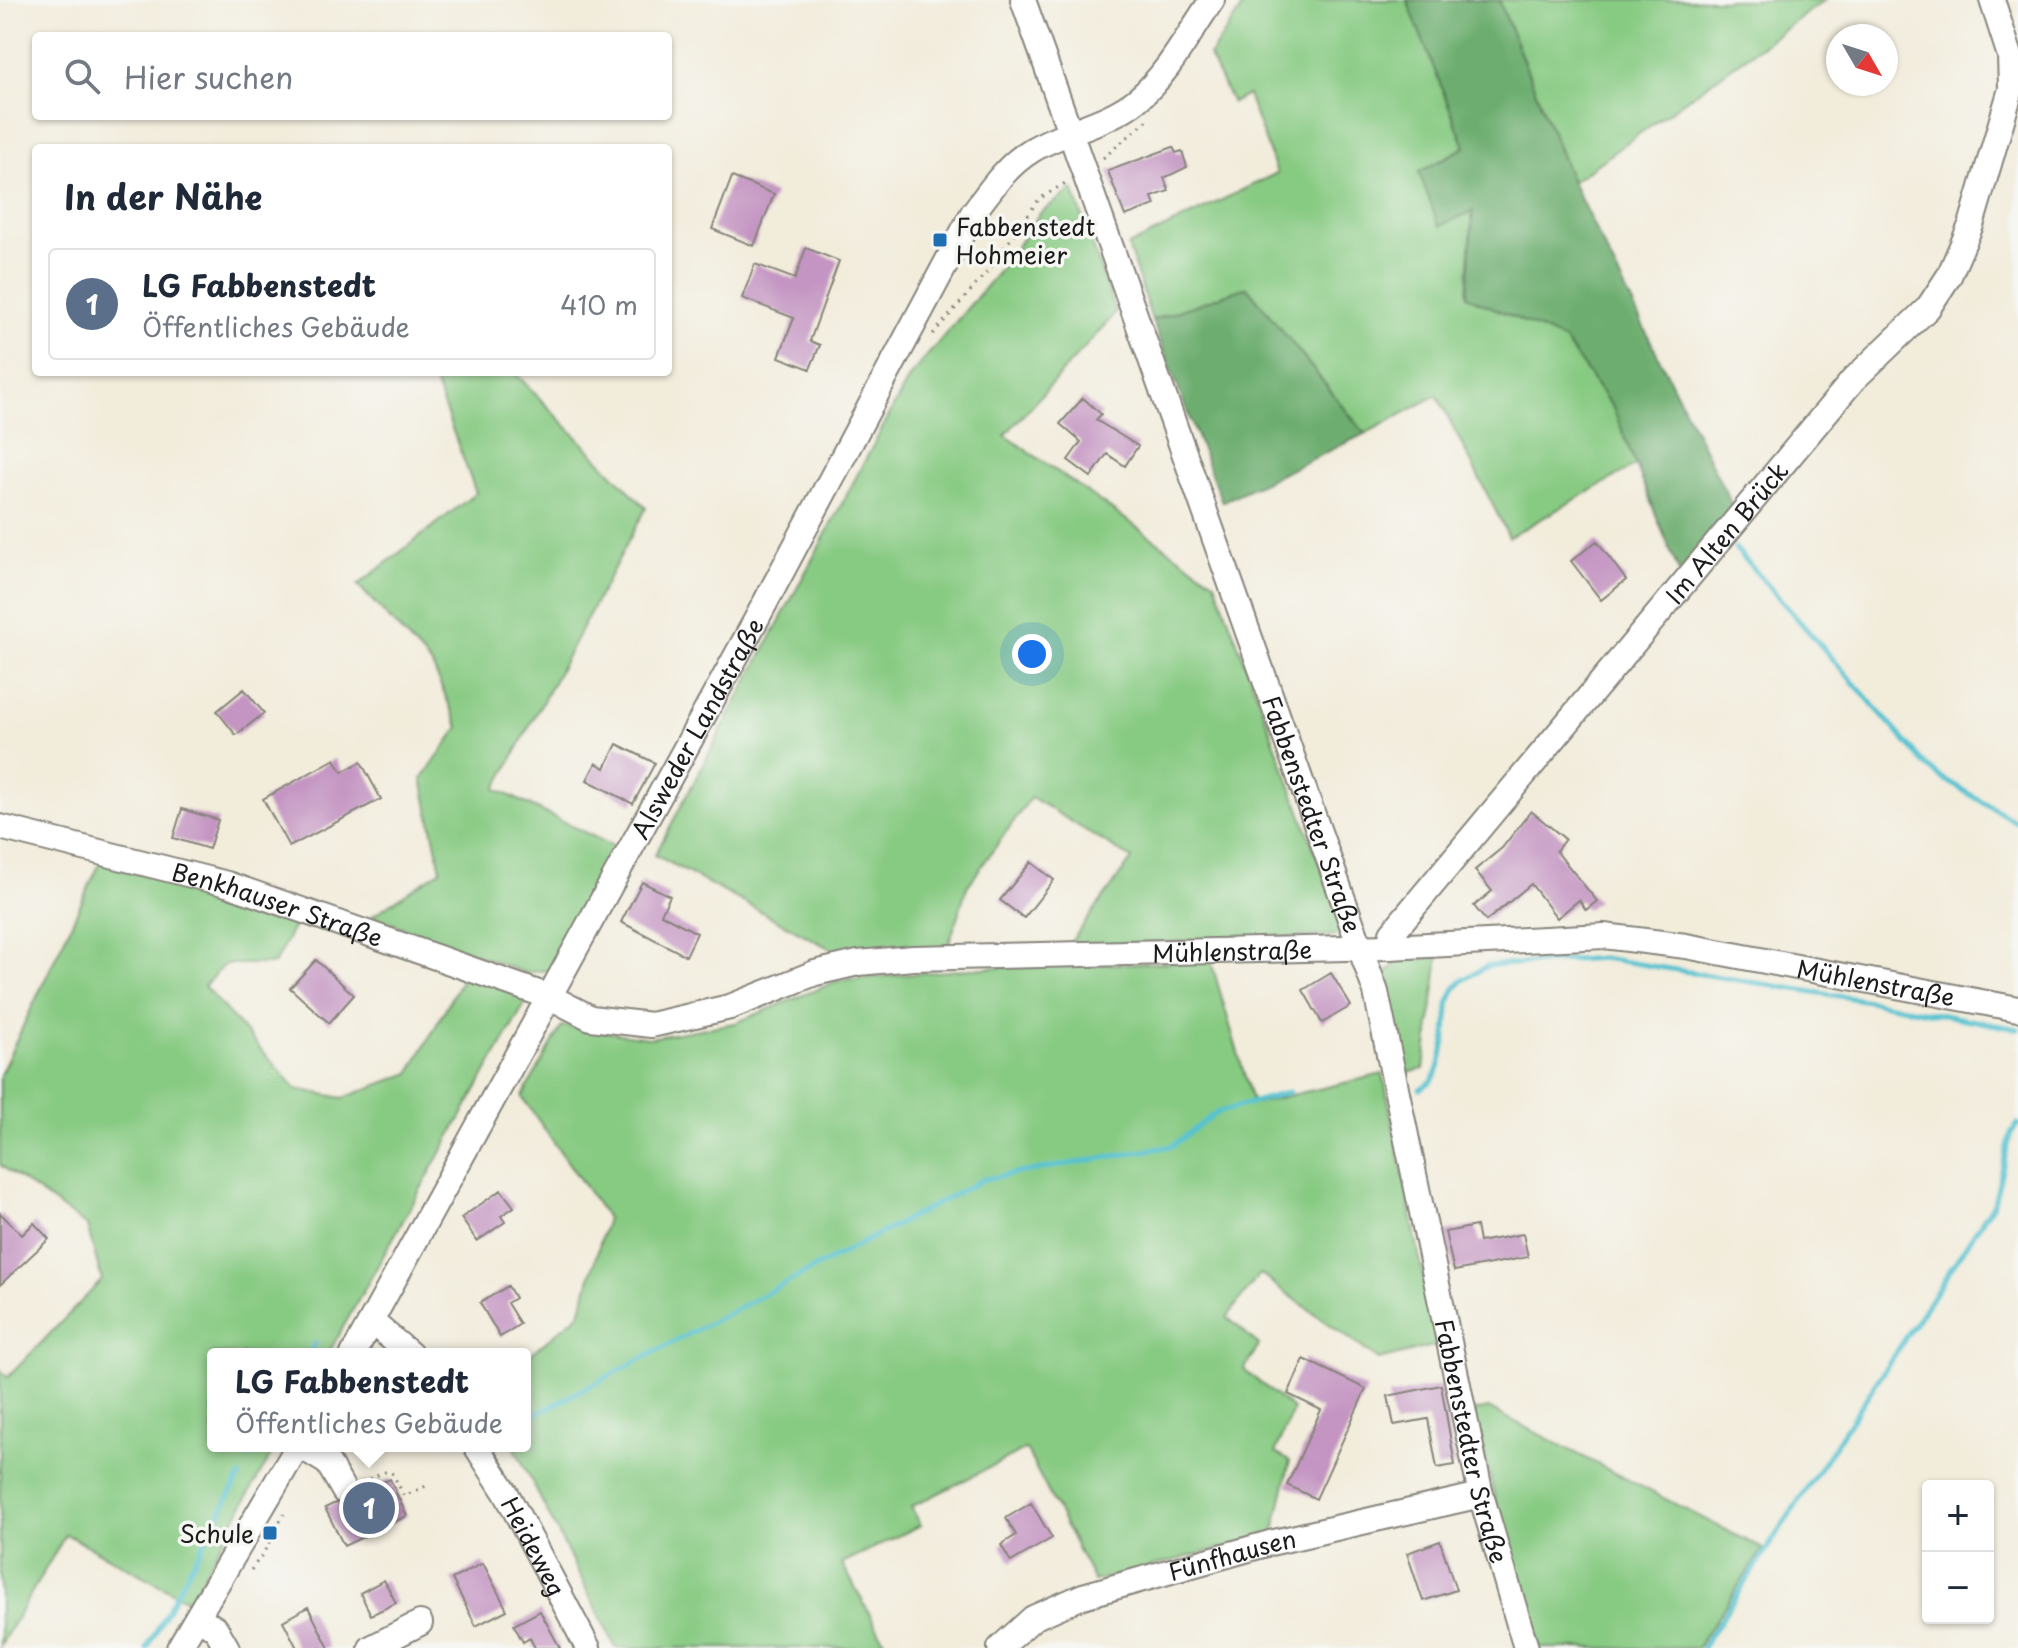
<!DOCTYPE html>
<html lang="de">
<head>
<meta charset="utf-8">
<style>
	:root { --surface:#fff; --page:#f6f6f7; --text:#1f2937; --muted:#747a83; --line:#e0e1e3; --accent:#1f6fb2 }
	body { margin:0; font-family:"Playpen Sans",sans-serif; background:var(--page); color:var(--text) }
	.controls { position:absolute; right:24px; bottom:24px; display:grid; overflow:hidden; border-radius:8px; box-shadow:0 2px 6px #0004 }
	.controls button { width:72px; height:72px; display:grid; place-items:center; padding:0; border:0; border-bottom:2px solid var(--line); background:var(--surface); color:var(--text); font:40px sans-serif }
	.compass { position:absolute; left:1826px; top:24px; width:72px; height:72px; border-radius:50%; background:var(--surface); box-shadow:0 2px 6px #0004; rotate:129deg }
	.you { position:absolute; left:1032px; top:654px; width:28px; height:28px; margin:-20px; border:6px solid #fff; border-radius:50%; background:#1a73e8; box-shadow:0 0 0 12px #1a73e833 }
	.badge { display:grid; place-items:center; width:52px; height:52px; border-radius:50%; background:var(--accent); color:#fff; font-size:26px; font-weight:700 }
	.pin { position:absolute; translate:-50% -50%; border:4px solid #fff; box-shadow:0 2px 8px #0006 }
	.popup { position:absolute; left:207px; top:1348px; width:324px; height:104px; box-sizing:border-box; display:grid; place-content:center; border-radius:8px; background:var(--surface); filter:drop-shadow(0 2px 6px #0005); font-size:26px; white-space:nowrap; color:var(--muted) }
	.popup b { font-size:30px; color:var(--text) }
	.popup::after { content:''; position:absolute; left:50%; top:100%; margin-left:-16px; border:16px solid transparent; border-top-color:var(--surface) }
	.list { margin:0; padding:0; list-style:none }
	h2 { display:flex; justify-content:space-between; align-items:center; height:104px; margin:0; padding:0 32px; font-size:34px }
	h2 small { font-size:26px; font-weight:400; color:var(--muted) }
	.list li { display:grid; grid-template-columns:52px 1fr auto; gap:24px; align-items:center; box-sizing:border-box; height:112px; margin:0 16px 16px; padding:0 16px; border:2px solid var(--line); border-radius:8px }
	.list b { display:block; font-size:30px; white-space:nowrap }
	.list p { margin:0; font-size:26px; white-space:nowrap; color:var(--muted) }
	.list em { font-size:26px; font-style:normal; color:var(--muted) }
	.icon { flex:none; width:44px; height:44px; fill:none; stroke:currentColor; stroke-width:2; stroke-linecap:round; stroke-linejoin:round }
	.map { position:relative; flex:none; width:2018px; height:1648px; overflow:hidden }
	.search { position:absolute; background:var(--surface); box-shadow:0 2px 6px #0004; left:32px; top:32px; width:640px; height:88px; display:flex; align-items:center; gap:20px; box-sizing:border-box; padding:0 28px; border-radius:8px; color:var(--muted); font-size:30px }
	.panel { position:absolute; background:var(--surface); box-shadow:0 2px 6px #0004; left:32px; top:144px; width:640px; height:232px; border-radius:8px }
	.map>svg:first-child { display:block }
	.green { fill:#87ca82; stroke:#52734f; stroke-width:2 }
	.forest { fill:#6dae70; stroke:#446546; stroke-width:2 }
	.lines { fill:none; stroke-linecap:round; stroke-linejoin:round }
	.stream { stroke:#56c2d0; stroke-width:5 }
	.building { fill:#c495c2 }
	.minor-casing { stroke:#87847c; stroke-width:28 }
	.path { stroke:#87847c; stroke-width:3; stroke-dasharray:2 6; stroke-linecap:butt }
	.minor { stroke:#fff; stroke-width:24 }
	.poi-dot { fill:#1f6fb2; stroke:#f6f6f2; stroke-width:3 }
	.labels { text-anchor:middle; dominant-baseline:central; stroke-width:7; stroke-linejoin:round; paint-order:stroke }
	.poi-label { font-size:24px; fill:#1c1c1c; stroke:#f6f6f2; text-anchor:start }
	.street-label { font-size:24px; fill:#1c1c1c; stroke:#f6f6f2 }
</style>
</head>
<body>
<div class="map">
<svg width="2018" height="1648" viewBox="0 0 2018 1648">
	<rect width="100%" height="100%" fill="#f6f6f2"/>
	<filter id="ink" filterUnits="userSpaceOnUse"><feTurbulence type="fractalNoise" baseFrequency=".0125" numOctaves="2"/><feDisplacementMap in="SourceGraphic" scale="16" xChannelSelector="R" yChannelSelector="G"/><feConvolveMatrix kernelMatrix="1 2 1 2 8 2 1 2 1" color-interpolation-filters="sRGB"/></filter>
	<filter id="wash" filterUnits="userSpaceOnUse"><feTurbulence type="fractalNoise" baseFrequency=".006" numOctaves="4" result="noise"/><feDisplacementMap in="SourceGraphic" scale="32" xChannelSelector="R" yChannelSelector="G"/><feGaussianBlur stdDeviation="1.8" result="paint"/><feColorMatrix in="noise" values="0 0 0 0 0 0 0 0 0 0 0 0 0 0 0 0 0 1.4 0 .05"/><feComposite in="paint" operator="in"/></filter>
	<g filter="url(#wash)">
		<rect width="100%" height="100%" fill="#f2ecdb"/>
		<path class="green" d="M1247 0H1407L1465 147 1473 210 1467 296 1564 340 1613 408 1636 465 1509 537 1437 395 1365 434 1247 287 1152 320 1128 246 1277 173 1248 95 1232 103 1209 56Z
			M1499 0H1825L1572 182Z
			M1073 189 1116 313 1005 435 1215 582 1346 935 1068 946 1132 859 1031 797 967 887 948 947 842 955 655 855 910 376 1004 265 1040 213Z
			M431 372H514L646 508 496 789 623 851 555 969 525 973 372 916 441 870 422 779 459 727 432 665 358 585 476 493Z
			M100 863 299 916 274 964H225L204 986 296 1089 343 1098 410 1073 465 973 528 998 328 1354H213V1446H276L189 1601 66 1534 0 1646V1370L8 1377 102 1280 87 1226 0 1165V1075Z
			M1439 956 1424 1069 1407 1073 1383 975 1401 960Z
			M1211 961 1253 1104 1383 1074 1437 1345 1379 1360 1260 1274 1227 1317 1259 1345 1244 1370 1293 1409 1275 1453 1290 1461 1273 1535 1094 1581 1026 1449 911 1507 921 1525 842 1563 888 1648H616L514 1446H525V1359L580 1313 607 1218 522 1097 562 1026 649 1038 735 1023 840 980 983 968Z
			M1488 1408 1763 1549 1697 1648H1539L1507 1544 1473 1411Z"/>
		<path class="forest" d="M1407 0H1499L1572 182 1734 509 1679 572 1613 408 1564 340 1467 296 1473 211 1439 226 1419 172 1465 147Z
			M1247 287 1365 434 1222 502 1152 320Z"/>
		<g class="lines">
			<path class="stream" d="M1735 548 1926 765 1939 776 2018 823
				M1420 1089 1432 1081 1439 1068 1445 1042 1449 1002 1454 990 1463 980 1487 966 1602 958 1869 1001 2018 1029
				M308 1354 315 1343
				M525 1420 984 1179 1172 1146 1216 1113 1289 1092
				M250 1456 256 1446
				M147 1648 240 1476
				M1702 1648 1994 1203 2011 1133 2018 1124"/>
		</g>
		<g id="blocks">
			<path class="building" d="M1173 147 1176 153 1182 151 1187 167 1164 178 1169 191 1152 197 1155 205 1125 216 1108 171Z
				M732 177 774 194 754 246 712 229Z
				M806 248 839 261 810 341 820 345 810 369 779 357 794 318 742 298 755 264 795 279Z
				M1083 398 1101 414 1096 420 1138 446 1125 466 1107 454 1091 477 1068 460 1081 442 1060 424Z
				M1597 541 1626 580 1601 600 1571 561Z
				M244 689 264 713 236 735 217 711Z
				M617 744 655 763 633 804 587 780 596 763 605 768Z
				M335 759 342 772 361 762 381 799 289 847 263 799Z
				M182 809 218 820 209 849 173 838Z
				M1531 811 1565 839 1556 851 1597 901 1586 910 1579 900 1557 918 1531 884 1486 921 1474 906 1492 891 1475 870 1502 848Z
				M1031 862 1054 880 1024 918 1000 900Z
				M642 882 670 896 661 914 697 933 686 956 621 922Z
				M316 960 354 995 329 1023 290 988Z
				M1331 973 1351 1006 1322 1023 1303 990Z
				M501 1190 514 1207 501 1216 505 1222 477 1241 461 1218Z
				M0 1213 22 1235 34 1223 49 1239 0 1285Z
				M1476 1226 1479 1242 1523 1234 1528 1257 1454 1271 1445 1232Z
				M508 1286 515 1298 507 1303 520 1324 500 1337 480 1303Z
				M1304 1359 1366 1389 1316 1499 1287 1485 1321 1410 1288 1394Z
				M1441 1385 1455 1465 1437 1468 1428 1419 1394 1425 1388 1396Z
				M390 1479 407 1516 344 1546 325 1508 335 1503 343 1506 351 1504 356 1499 359 1492Z
				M1031 1503 1052 1538 1011 1562 1001 1545 1016 1535 1006 1518Z
				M1440 1541 1456 1590 1423 1601 1407 1553Z
				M483 1563 507 1610 476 1626 452 1579Z
				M384 1580 396 1603 371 1615 360 1593Z
				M308 1607 329 1648H297L283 1621Z
				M540 1611 560 1648H535L530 1638 523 1642 514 1625Z"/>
		</g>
	</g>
	<g filter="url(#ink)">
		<use href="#blocks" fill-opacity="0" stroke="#87847c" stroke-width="2"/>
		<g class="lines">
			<g class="minor-casing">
				<g id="minor">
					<path id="s1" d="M1023 0 1376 992 1481 1495 1526 1648"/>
					<path id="s2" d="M0 827 227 884 550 997 591 1018 651 1025 730 1007 815 973 858 963 913 958 1389 947 1604 936 1686 946 2018 1009"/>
					<path id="s3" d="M1389 947 1392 933 1853 380 1928 308 1949 276 1971 225 2011 89 2010 56 1992 0"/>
					<path d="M372 1322 410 1354"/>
					<path id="s4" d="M353 1354 756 620 973 213C991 189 1006 166 1032 150 1065 130 1108 124 1138 99 1169 73 1189 33 1212 0"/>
					<path d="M300 1446 328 1463 344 1491"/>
					<path id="s5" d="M476 1446 506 1493 588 1648"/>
					<path d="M198 1617 216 1629 227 1648"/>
					<path d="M179 1648 298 1446"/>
					<path d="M371 1648 420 1623"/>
					<path id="s6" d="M1000 1648 1033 1618 1083 1596 1270 1543 1481 1495"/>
				</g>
			</g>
			<path class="path" d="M1103 158 1149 119
				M933 334 989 270 1039 199 1067 182
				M362 1482 387 1471 393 1474 404 1496 426 1486
				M251 1570 264 1552 284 1514"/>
			<use href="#minor" class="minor"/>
		</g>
	</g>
	<g class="poi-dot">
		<rect x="932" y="232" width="16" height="16" rx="4"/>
		<rect x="262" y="1525" width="16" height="16" rx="4"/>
	</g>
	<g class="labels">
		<g class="poi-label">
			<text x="956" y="226">Fabbenstedt<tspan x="956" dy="28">Hohmeier</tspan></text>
			<text x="254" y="1533" text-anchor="end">Schule</text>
		</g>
		<g class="street-label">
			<text stroke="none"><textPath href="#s3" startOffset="536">Im Alten Brück</textPath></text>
			<text stroke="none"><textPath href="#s4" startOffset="714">Alsweder Landstraße</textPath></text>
			<text stroke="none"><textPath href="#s1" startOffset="864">Fabbenstedter Straße</textPath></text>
			<text stroke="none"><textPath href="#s2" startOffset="288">Benkhauser Straße</textPath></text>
			<text stroke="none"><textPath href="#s2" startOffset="1274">Mühlenstraße</textPath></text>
			<text stroke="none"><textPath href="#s2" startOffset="1922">Mühlenstraße</textPath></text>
			<text stroke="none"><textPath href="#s1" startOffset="1512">Fabbenstedter Straße</textPath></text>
			<text stroke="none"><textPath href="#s5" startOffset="116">Heideweg</textPath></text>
			<text stroke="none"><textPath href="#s6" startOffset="254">Fünfhausen</textPath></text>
		</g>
	</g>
</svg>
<div class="controls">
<button>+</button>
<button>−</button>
</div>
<svg class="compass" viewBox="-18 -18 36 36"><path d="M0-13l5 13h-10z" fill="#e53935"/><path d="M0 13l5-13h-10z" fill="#747a83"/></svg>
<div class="you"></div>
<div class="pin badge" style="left:369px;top:1508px;background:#5c6f8a">1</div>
<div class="popup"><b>LG Fabbenstedt</b>Öffentliches Gebäude</div>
<div class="search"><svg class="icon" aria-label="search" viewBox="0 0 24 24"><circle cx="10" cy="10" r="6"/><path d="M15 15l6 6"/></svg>Hier suchen</div>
<section class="panel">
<h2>In der Nähe<small></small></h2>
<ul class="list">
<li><span class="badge" style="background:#5c6f8a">1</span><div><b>LG Fabbenstedt</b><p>Öffentliches Gebäude</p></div><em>410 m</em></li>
</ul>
</section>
</div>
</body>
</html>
